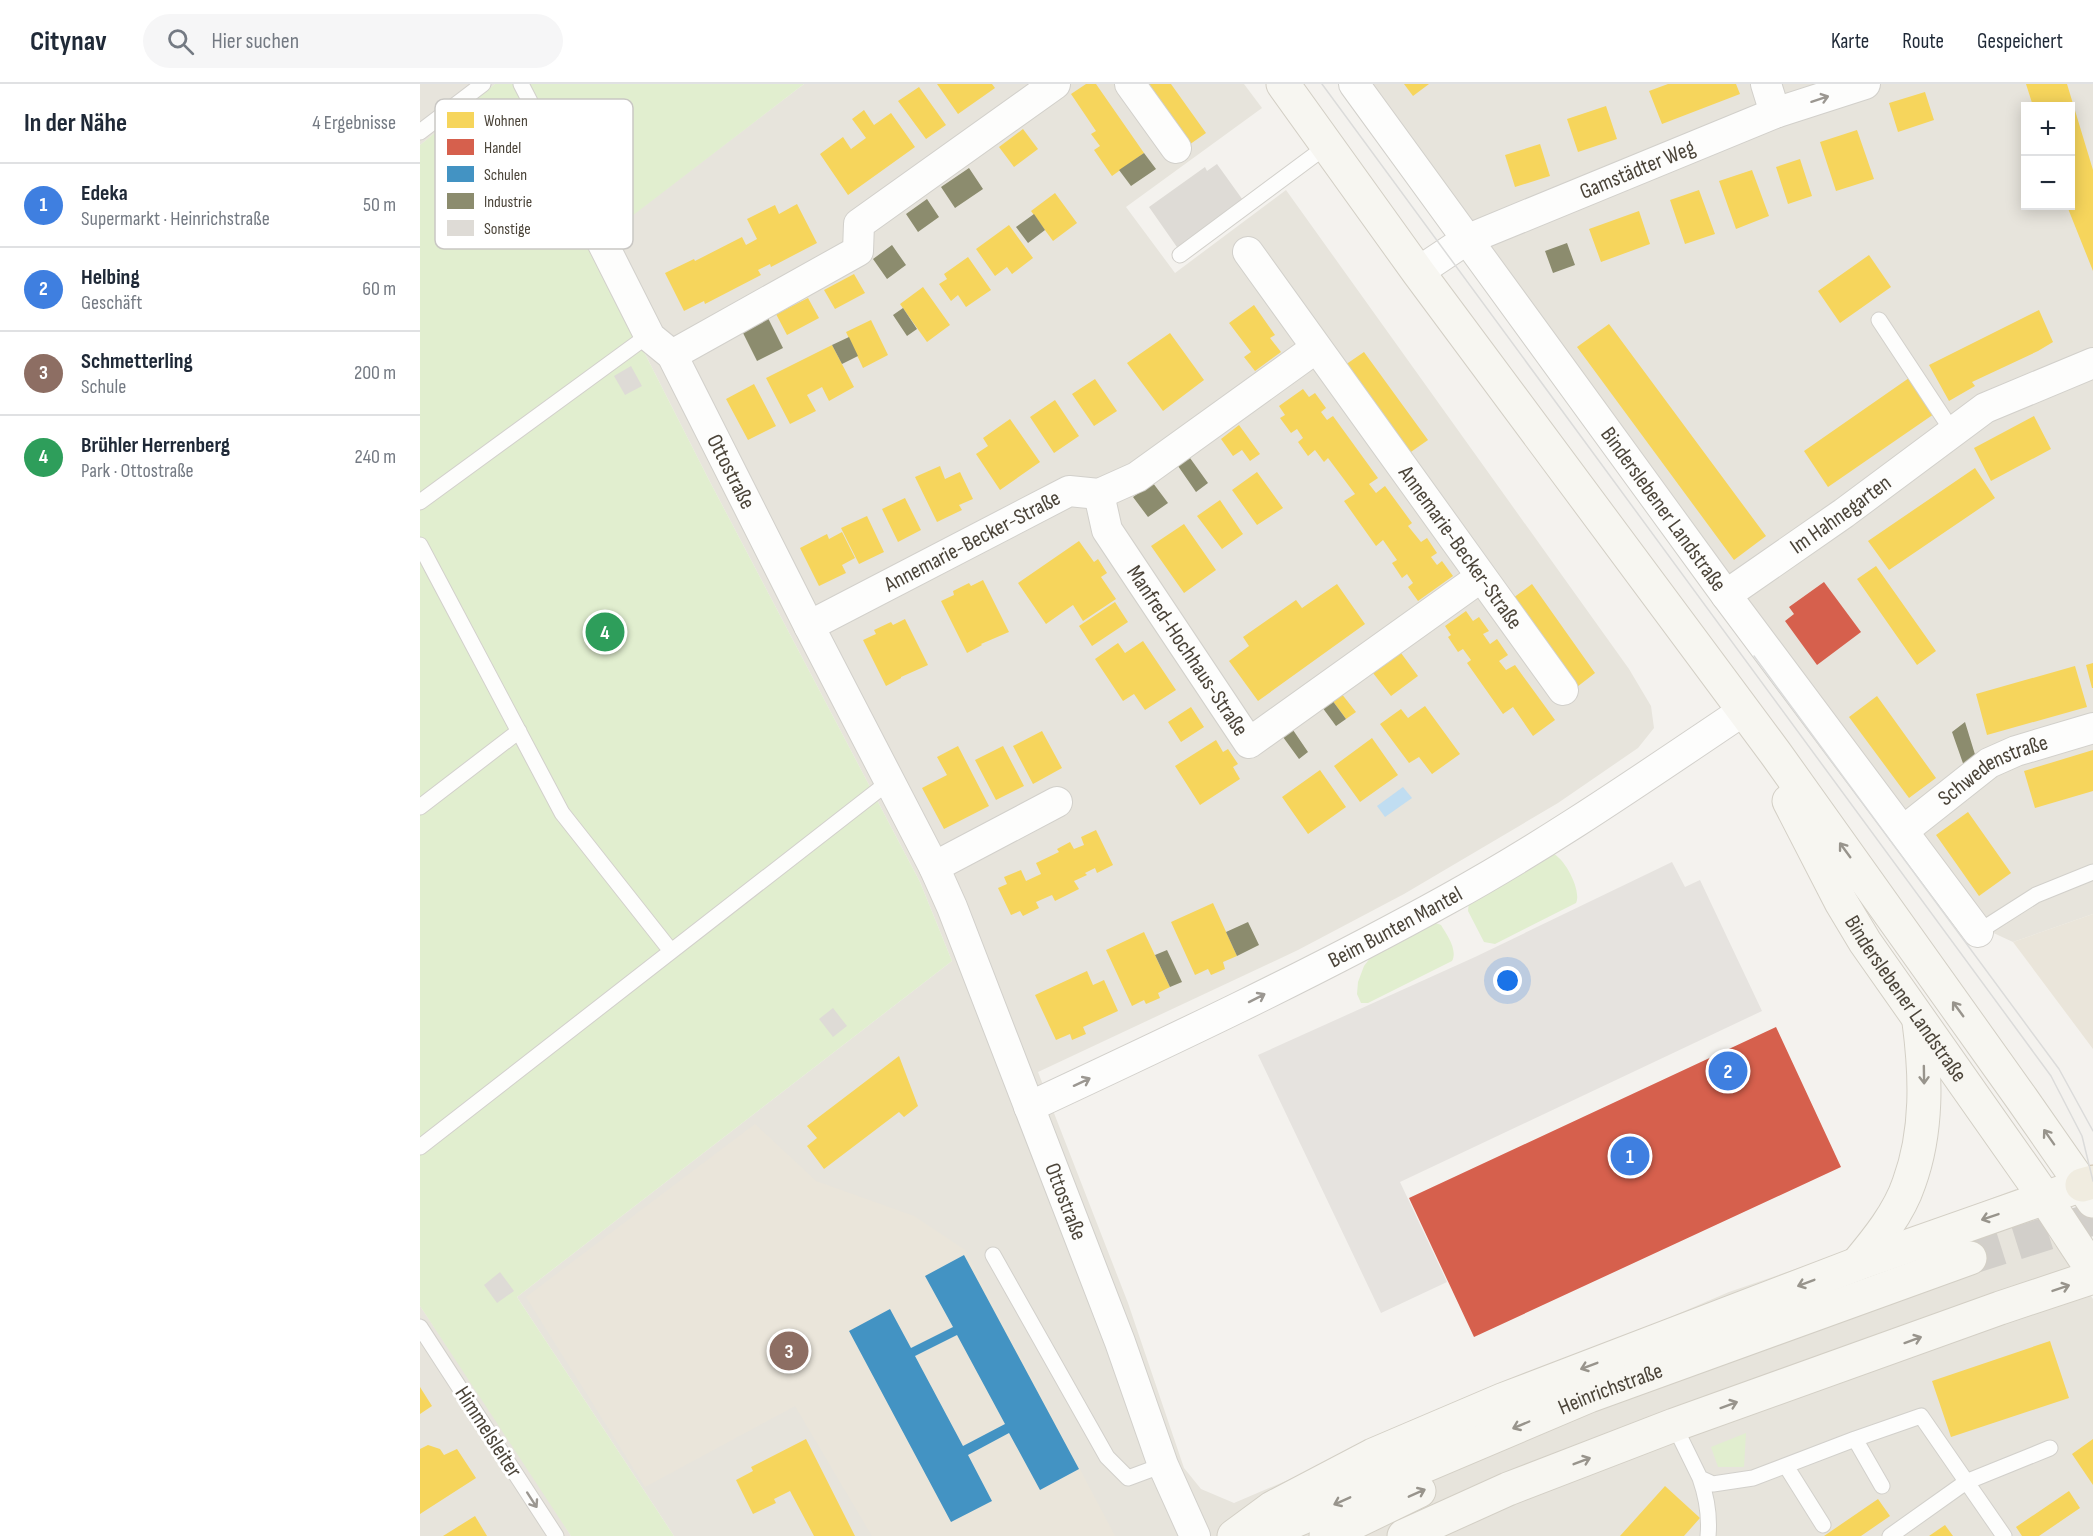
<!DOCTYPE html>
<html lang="de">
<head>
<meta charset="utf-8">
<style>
	:root { --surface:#fff; --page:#f6f6f7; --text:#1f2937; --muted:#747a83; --line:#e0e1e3; --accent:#2563eb }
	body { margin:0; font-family:"Sofia Sans Condensed",sans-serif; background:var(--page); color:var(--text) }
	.controls { position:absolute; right:18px; top:18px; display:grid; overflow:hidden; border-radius:0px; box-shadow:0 3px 15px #0003 }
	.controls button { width:54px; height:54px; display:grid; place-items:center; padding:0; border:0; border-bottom:2px solid var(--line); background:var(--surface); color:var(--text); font:30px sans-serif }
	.you { position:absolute; left:1088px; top:897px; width:21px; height:21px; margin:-15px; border:4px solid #fff; border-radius:50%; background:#1a73e8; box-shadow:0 0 0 9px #1a73e833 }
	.badge { display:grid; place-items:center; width:39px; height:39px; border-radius:50%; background:var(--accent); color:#fff; font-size:20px; font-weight:700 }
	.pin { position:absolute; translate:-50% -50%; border:3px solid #fff; box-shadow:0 2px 6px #0006 }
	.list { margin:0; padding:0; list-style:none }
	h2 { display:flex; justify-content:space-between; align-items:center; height:78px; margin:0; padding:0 24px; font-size:26px }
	h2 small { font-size:20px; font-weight:400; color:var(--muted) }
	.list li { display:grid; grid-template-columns:39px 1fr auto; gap:18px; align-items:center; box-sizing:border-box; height:84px; padding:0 24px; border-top:2px solid var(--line) }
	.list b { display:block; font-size:22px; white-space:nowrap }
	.list p { margin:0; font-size:20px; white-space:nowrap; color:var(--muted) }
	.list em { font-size:20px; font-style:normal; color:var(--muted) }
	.icon { flex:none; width:33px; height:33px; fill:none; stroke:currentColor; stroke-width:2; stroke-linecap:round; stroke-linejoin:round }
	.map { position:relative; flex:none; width:1673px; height:1452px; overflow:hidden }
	header { display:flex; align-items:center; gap:36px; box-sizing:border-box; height:84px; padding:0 30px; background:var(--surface); border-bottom:2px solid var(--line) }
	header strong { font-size:28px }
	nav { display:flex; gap:33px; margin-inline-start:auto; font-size:21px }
	.search { width:420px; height:54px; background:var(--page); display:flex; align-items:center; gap:15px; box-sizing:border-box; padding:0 21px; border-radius:33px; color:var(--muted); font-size:22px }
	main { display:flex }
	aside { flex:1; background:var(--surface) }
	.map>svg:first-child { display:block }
	.residential { fill:#e7e4dc; fill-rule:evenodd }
	.education { fill:#eae5da }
	.green { fill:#e1eecf }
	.parking { fill:#e6e3df }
	.water { fill:#c0ddf1 }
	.homes { fill:#f6d55c }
	.shops { fill:#d6604d }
	.schools { fill:#4393c3; fill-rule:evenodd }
	.industry { fill:#8c8c6e }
	.building { fill:#dedbd6 }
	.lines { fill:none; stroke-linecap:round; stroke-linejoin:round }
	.secondary-tunnel { stroke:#d2cfca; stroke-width:33; stroke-dasharray:33 16; stroke-linecap:butt }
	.service-casing { stroke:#d2d0cb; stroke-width:17 }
	.minor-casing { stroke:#d2d0cb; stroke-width:32 }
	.secondary-casing { stroke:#d3cfc5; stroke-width:35 }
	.trunk-casing { stroke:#ccbfa9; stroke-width:35 }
	.service { stroke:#fdfdfc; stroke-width:15 }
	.minor { stroke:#fdfdfc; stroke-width:30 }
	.secondary { stroke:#f7f6f1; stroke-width:33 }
	.trunk { stroke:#f0ece0; stroke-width:33 }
	.tram { stroke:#dbdbda; stroke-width:1.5 }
	.oneway { stroke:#9b9791 }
	.oneway2 { stroke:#98948c }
	.labels { text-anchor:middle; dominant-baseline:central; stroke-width:6; stroke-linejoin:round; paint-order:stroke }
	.street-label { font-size:22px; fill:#4b4439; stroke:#fff }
	.key { fill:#fff; stroke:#c9c7c4; stroke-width:1.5 }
	.key-label { font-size:16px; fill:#4b4439 }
</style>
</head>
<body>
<header>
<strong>Citynav</strong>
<div class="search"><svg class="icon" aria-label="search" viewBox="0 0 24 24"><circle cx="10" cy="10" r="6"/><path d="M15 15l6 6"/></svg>Hier suchen</div>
<nav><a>Karte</a><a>Route</a><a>Gespeichert</a></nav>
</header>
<main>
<aside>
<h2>In der Nähe<small>4 Ergebnisse</small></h2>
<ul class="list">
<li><span class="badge" style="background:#3f7fe0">1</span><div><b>Edeka</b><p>Supermarkt · Heinrichstraße</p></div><em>50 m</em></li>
<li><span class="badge" style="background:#3f7fe0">2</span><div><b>Helbing</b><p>Geschäft</p></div><em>60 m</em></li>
<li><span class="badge" style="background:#8d6e63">3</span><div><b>Schmetterling</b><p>Schule</p></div><em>200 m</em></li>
<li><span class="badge" style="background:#2e9e5b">4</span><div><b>Brühler Herrenberg</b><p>Park · Ottostraße</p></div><em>240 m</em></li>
</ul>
</aside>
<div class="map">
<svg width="1673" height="1452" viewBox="0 0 1673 1452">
	<rect width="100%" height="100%" fill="#f4f2ee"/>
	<path class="residential" d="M0 0H75L0 61Z
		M384 0H824L842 24 706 123 755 189 866 106 1209 585 1231 622 1234 644 1218 664 1138 719 984 810 878 866 618 988 708 1219 764 1384 781 1405 814 1419 1309 1208 1477 1150 1596 1105 1673 1215V1452H254L97 1213 532 877 500 798 289 396 219 258 169 164Z
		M946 0H1673V830L1593 858 1567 846ZM1606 22H1650V122H1606Z
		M0 1222 105 1378 151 1452H0Z"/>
	<path class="education" d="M1673 830V965L1593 858Z
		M335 1040 396 1097 494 1132 545 1166 695 1452H452L375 1322 225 1403 106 1213Z"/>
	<path class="green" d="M75 0H384L169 165 219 258 289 396 500 798 532 877 97 1213 254 1452H151L0 1222V61Z
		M1132 769C1145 774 1162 807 1156 819L1075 860 1064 858 1048 827 1049 818Z
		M1013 838 1021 841C1027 851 1038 866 1032 877L948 919H941L937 910 938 898 944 882 953 870Z
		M1326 1349 1324 1383H1298L1291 1363Z"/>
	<path class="parking" d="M1252 778 1265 803 1280 796 1342 927 980 1098 1027 1198 961 1229 838 971 1055 873Z"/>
	<path class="water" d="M983 703 992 714 965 733 957 722Z"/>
	<path class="homes" d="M517 0H572L575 4 538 30Z
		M666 0H676L724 69 692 92 674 66 680 62 671 50 676 47 651 10Z
		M721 0H751L786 49 766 63Z
		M984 0H1009L993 12Z
		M1248 0H1316L1320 10 1242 40 1229 7Z
		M1606 0H1647L1673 86V187L1647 122H1650V22H1613Z
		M499 3 526 41 506 55 478 17Z
		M1505 8 1514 36 1478 48 1469 19Z
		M1186 22 1197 55 1158 68 1147 35Z
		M444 26 454 41 471 29 495 63 428 111 400 70 423 53 431 65 446 54 432 35Z
		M603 45 618 65 594 83 579 63Z
		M1437 46 1454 95 1416 107 1400 58Z
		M1120 60 1130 92 1095 103 1085 71Z
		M1380 75 1392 112 1368 120 1356 83Z
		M1332 86 1349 132 1316 145 1299 97Z
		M1279 106 1295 150 1265 160 1250 116Z
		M635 109 657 139 633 157 611 127Z
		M377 120 397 159 351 183 350 180 338 186 341 191 285 220 284 217 264 227 245 189 274 175 275 177 322 153 326 161 337 155 327 135 355 121 359 130Z
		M1219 127 1230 160 1181 178 1169 145Z
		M589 141 613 174 592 190 587 183 575 192 556 165Z
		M1449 171 1471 203 1420 239 1398 207Z
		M548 173 571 206 546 223 538 211 531 217 519 200 527 195 524 190Z
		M434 190 445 209 415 225 404 206Z
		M503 203 530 241 507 258 480 220Z
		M388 214 399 234 367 251 356 230Z
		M834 221 855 251 850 254 861 268 835 287 824 273 831 268 809 239Z
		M1619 226 1633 258 1618 267 1552 298 1555 302 1529 317 1509 281Z
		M451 236 468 271 443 284 426 248Z
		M1189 240 1346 452 1314 476 1157 263Z
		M750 249 784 296 743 327 707 279Z
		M412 261 434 303 409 317 402 303 387 311 396 327 370 340 346 294Z
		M944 268 1008 356 988 370 925 281Z
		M1489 294 1514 330 1408 403 1384 367Z
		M675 295 697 327 674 342 652 310Z
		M334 300 356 342 328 356 306 315Z
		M883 305 889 313 895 309 906 324 901 328 907 336 913 332 958 394 949 400 956 409 965 402 992 439 988 442 1001 458 1007 454 1017 469 1011 473 1017 481 1022 477 1033 492 998 517 988 503 993 499 987 490 982 494 972 479 977 476 963 456 956 462 924 417 935 410 908 374 904 378 895 366 888 372 878 358 883 354 877 345 871 349 860 334 865 331 859 322Z
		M635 316 659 352 634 369 610 333Z
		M1614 332 1631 365 1571 397 1554 364Z
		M590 335 620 378 580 406 556 370 568 362 563 354Z
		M819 341 840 370 830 377 822 366 813 372 801 355Z
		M520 382 525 395 540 388 553 415 539 421 542 426 517 438 495 393Z
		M1555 384 1575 414 1469 486 1448 457Z
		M837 388 863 424 837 441 812 406Z
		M485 414 501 446 478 458 462 425Z
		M800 416 823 450 802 465 777 432Z
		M447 432 464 468 439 480 421 444Z
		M764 440 796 486 764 509 731 462Z
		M422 448 435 474 422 481 426 489 399 502 380 464 407 450 409 455Z
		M659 457 674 478 678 475 687 489 681 493 696 515 663 537 653 521 626 540 598 499Z
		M1456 482 1516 567 1497 581 1437 495Z
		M563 496 589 548 561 560 562 561 547 569 521 517 534 511 533 507 549 499 551 502Z
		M917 500 945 540 838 617 809 577 829 562 823 553 876 516 882 524Z
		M1112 500 1175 589 1157 603 1093 514Z
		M695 518 708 538 672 562 659 542Z
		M1046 527 1053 537 1059 533 1069 547 1063 550 1070 560 1077 555 1088 571 1079 577 1086 586 1095 581 1135 636 1113 652 1093 623 1083 630 1047 579 1051 576 1043 565 1038 568 1028 553 1031 551 1025 542Z
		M485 535 508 581 481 593V594L466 602 443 556 456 550 454 546 471 538 473 541Z
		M723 557 756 606 725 626 714 610 703 617 675 575 698 559 705 569Z
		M981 569 998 592 971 612 953 589Z
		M1673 579V604H1672L1666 581Z
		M1655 582 1667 623 1567 651 1556 610Z
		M921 609 936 628 926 635 912 616Z
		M1457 612 1516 694 1489 714 1429 633Z
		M1005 622 1040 670 1012 690 999 673 989 679 960 640 981 625 988 634Z
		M771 623 784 643 761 658 748 638Z
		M622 647 642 684 613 700 593 662Z
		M952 654 978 691 940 718 914 682Z
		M796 656 803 668 808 665 818 680 813 683 820 695 780 721 755 682Z
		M538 662 569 722 524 745 502 704 527 691 517 673Z
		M583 662 604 702 576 716 555 676Z
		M1673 666V707L1615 724 1604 687Z
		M900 686 926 723 888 750 862 713Z
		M1548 728 1591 789 1559 812 1516 751Z
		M676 746 693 781 677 789 675 784 665 789 667 791 654 797 659 805 635 817 632 811 616 818 619 824 603 832 600 827 591 831 578 804 587 800 584 793 601 786 606 797 621 790 616 779 639 768 637 765 650 758 654 765 664 761 661 753Z
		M793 819 817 872 803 878 805 885 791 891 788 885 775 891 751 838Z
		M724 848 750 903 738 909 740 914 726 920 724 916 712 922 686 866Z
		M667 887 673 901 684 896 698 927 663 943 666 950 652 956 650 950 636 956 615 911Z
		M479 972 498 1022 484 1033 479 1028 404 1085 387 1062 397 1054 387 1042Z
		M1630 1257 1649 1314 1531 1353 1512 1297Z
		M0 1303 12 1322 0 1330Z
		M386 1355 435 1452H394L370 1407 354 1415 356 1419 333 1430 316 1396 333 1387 331 1383Z
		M1673 1355V1401L1652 1370Z
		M8 1361 20 1365 24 1371 37 1365 56 1394 0 1430V1365Z
		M1245 1402 1280 1434 1264 1452H1200Z
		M1649 1407 1660 1424 1619 1452H1602L1596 1443Z
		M1458 1415 1470 1432 1441 1452H1404Z
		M55 1432 67 1452H23Z
		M1525 1441 1533 1452H1509Z"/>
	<path class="shops" d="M1404 498 1441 548 1397 581 1365 537 1374 530 1369 523Z
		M1356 943 1421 1083 1054 1253 989 1114Z"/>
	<path class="schools" d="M544 1171 659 1385 620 1406 589 1349 548 1371 572 1417 531 1438 429 1247 470 1225 491 1264 533 1243 505 1192ZM537 1251 585 1340 543 1362 495 1272Z"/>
	<path class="industry" d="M724 69 736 85 711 102 699 86Z
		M549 84 563 105 535 124 521 103Z
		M507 115 519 133 498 148 486 130Z
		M614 130 625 146 608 159 596 143Z
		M1147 159 1155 181 1133 189 1125 167Z
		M472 161 486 181 467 195 453 175Z
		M483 224 497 245 487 252 473 231Z
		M348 234 363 264 337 277 322 247Z
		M429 253 438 272 422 280 412 261Z
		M770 374 788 399 776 408 758 382Z
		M733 399 748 419 728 433 713 413Z
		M912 616 926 635 916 642 902 623Z
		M1545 638 1557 677 1545 685 1532 648Z
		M873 646 888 668 879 675 863 653Z
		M828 838 839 861 817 872 806 848Z
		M747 866 762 898 750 903 735 871Z"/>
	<path class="building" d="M797 80 825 119 759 166 729 123 785 83 787 87Z
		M211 282 222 302 205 311 194 292Z
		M413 924 427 942 413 953 399 935Z
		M80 1188 94 1207 77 1219 64 1201Z"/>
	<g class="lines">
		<path class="secondary-tunnel" d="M1550 1174 1673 1135"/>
		<g class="service-casing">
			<path id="service" d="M101 0 176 146
				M0 48 63 0
				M760 171 908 61
				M1459 236 1533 348
				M0 418 219 258 230 253
				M0 461 142 729 251 867
				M0 723 99 647
				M1558 848 1616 811 1673 788
				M0 1063 470 697
				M573 1171 687 1373 708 1394 743 1381
				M0 1243 136 1452
				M1254 1341 1280 1394 1293 1400 1333 1394 1435 1355 1501 1332 1584 1452
				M1435 1355 1462 1402
				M1366 1382 1403 1441
				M1280 1394C1287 1414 1290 1431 1288 1452
				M1470 1452 1546 1398 1630 1364"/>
		</g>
		<g class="minor-casing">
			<g id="minor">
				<path d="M710 0 756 64"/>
				<path id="s1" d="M934 0 1306 511 1558 848"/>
				<path d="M1346 0 1355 29"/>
				<path id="s2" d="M176 146 230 253 252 271 389 542 514 783 532 823 700 1258 743 1381 775 1452"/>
				<path id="s3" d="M828 168 1143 606"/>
				<path id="s4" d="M998 188 1046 156 1355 29 1445 0"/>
				<path d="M252 271 438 167 439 140 635 0"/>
				<path id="s5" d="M679 410 687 446 829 659 1061 493"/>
				<path id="s6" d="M1306 511 1424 429 1565 324 1673 279"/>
				<path id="s7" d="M389 542 649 407 679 410 717 393 896 264"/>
				<path id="s8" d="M1483 747 1569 679 1596 667 1673 644"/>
				<path d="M514 783 637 718"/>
				<path id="s9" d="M609 1023C750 957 891 891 1028 815 1130 759 1226 692 1323 627"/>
			</g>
		</g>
		<g class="secondary-casing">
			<g id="secondary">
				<path d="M863 0 998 188 1356 670 1602 1015 1673 1117"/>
				<path id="s10" d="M1369 717 1421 818 1445 858 1625 1114 1673 1187"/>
				<path d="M1437 1180C1457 1156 1479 1129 1489 1099 1508 1047 1506 991 1499 938"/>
				<path d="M814 1452 852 1424 953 1371 1082 1316 1437 1180 1662 1101"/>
				<path id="s11" d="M839 1452 1169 1312 1550 1174"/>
				<path d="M906 1452 999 1407"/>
				<path d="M984 1452 1088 1405 1254 1341 1580 1224 1673 1193"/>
			</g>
		</g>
		<g class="trunk-casing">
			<path id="trunk" d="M1662 1101 1673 1098"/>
		</g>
		<use href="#service" class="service"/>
		<use href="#minor" class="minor"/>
		<use href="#secondary" class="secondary"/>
		<use href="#trunk" class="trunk"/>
		<path class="tram" d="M902 0 1631 992 1662 1052 1673 1097
			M1334 572 1639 985 1673 1047"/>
	</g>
	<defs><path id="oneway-shaft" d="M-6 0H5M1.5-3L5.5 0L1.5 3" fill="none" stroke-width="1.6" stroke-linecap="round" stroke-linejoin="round" transform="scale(1.5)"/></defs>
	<g class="oneway">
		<use href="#oneway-shaft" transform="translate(1400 15) rotate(-18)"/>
		<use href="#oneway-shaft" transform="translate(837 914) rotate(-27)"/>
		<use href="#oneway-shaft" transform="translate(662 998) rotate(-25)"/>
		<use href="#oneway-shaft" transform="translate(112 1416) rotate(57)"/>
	</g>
	<g class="oneway2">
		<use href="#oneway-shaft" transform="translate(1425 766) rotate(-126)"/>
		<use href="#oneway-shaft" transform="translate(1538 925) rotate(-126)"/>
		<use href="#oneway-shaft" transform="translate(1504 991) rotate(89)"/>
		<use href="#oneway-shaft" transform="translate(1629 1053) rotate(-125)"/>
		<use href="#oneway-shaft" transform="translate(1570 1133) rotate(161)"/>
		<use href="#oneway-shaft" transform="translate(1386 1199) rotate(159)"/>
		<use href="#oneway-shaft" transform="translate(1641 1204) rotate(-19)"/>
		<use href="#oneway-shaft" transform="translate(1493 1256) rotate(-20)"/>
		<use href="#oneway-shaft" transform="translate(1169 1282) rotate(159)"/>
		<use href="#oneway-shaft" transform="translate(1309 1321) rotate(-20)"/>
		<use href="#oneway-shaft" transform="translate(1101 1341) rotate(157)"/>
		<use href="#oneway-shaft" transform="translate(1162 1377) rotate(-21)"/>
		<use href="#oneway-shaft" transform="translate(997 1409) rotate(-24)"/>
		<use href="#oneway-shaft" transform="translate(922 1417) rotate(156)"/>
	</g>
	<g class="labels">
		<g class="street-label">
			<text stroke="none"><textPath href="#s4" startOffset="243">Gamstädter Weg</textPath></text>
			<text stroke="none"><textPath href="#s2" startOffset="279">Ottostraße</textPath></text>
			<text stroke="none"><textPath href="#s1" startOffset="526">Binderslebener Landstraße</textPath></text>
			<text stroke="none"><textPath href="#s6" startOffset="140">Im Hahnegarten</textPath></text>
			<text stroke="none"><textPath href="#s7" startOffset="184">Annemarie-Becker-Straße</textPath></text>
			<text stroke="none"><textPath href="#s3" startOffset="364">Annemarie-Becker-Straße</textPath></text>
			<text stroke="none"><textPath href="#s5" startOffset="182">Manfred-Hochhaus-Straße</textPath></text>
			<text stroke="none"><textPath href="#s8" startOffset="110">Schwedenstraße</textPath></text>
			<text stroke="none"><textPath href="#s9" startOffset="408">Beim Bunten Mantel</textPath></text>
			<text stroke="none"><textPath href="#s10" startOffset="230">Binderslebener Landstraße</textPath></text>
			<text stroke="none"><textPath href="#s2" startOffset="1083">Ottostraße</textPath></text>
			<text stroke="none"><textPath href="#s11" startOffset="381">Heinrichstraße</textPath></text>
			<text transform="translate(68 1348) rotate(57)">Himmelsleiter</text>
		</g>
	</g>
	<rect x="15" y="15" width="198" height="150" rx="9" class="key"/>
	<rect x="27" y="28" width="27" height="16" fill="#f6d55c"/>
	<rect x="27" y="55" width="27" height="16" fill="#d6604d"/>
	<rect x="27" y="82" width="27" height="16" fill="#4393c3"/>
	<rect x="27" y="109" width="27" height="16" fill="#8c8c6e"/>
	<rect x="27" y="136" width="27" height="16" fill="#dedbd6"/>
	<g class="key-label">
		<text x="64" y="42">Wohnen</text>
		<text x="64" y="69">Handel</text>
		<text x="64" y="96">Schulen</text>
		<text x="64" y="123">Industrie</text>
		<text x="64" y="150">Sonstige</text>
	</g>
</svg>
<div class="controls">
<button>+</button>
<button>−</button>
</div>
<div class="you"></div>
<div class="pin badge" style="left:1210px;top:1072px;background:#3f7fe0">1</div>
<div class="pin badge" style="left:1308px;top:987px;background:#3f7fe0">2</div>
<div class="pin badge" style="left:369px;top:1267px;background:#8d6e63">3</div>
<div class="pin badge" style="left:185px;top:548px;background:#2e9e5b">4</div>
</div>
</main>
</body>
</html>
